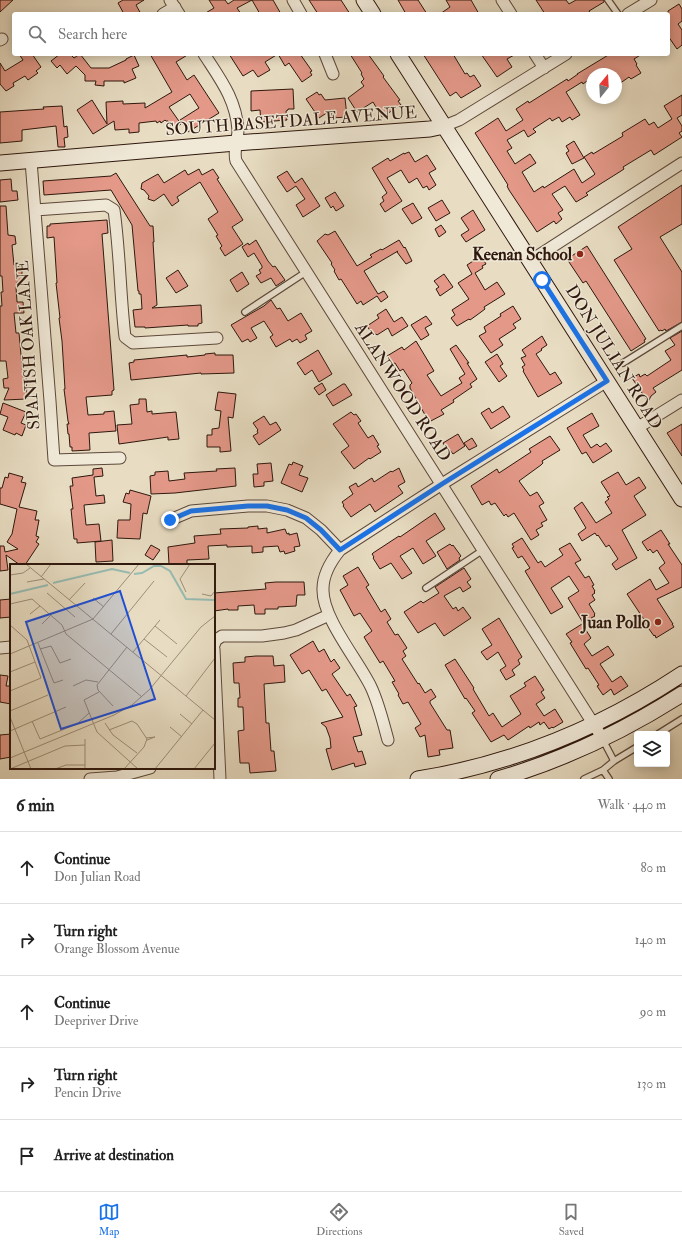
<!DOCTYPE html>
<html lang="en">
<head>
<meta charset="utf-8">
<style>
	:root { --surface:#fff; --page:#f6f6f6; --text:#222; --muted:#767676; --line:#e0e0e0; --accent:#1a73e8 }
	body { margin:0; font-family:"IM FELL Double Pica",serif; background:var(--page); color:var(--text) }
	.controls { position:absolute; right:12px; bottom:12px; display:grid; overflow:hidden; border-radius:4px; box-shadow:0 2px 10px #0003 }
	.controls button { width:36px; height:36px; display:grid; place-items:center; padding:0; border:0; border-bottom:1px solid var(--line); background:var(--surface); color:var(--text); font:20px sans-serif }
	.compass { position:absolute; left:586px; top:68px; width:36px; height:36px; border-radius:50%; background:var(--surface); box-shadow:0 2px 10px #0003; rotate:18deg }
	.stop { position:absolute; width:12px; height:12px; margin:-9px; border:3px solid #1a73e8; border-radius:50%; background:#fff }
	.stop.end { background:#1a73e8; border-color:#fff; box-shadow:0 1px 4px #0008 }
	.list { margin:0; padding:0; list-style:none }
	h2 { display:flex; justify-content:space-between; align-items:center; height:52px; margin:0; padding:0 16px; font-size:17px }
	h2 small { font-size:13px; font-weight:400; color:var(--muted) }
	.list li { display:grid; grid-template-columns:26px 1fr auto; gap:12px; align-items:center; box-sizing:border-box; height:72px; padding:0 16px; border-top:1px solid var(--line) }
	.list b { display:block; font-size:15px; white-space:nowrap }
	.list p { margin:0; font-size:13px; white-space:nowrap; color:var(--muted) }
	.list em { font-size:13px; font-style:normal; color:var(--muted) }
	.icon { flex:none; width:22px; height:22px; fill:none; stroke:currentColor; stroke-width:2; stroke-linecap:round; stroke-linejoin:round }
	.map { position:relative; flex:none; width:682px; height:779px; overflow:hidden }
	.search { position:absolute; background:var(--surface); box-shadow:0 2px 10px #0003; left:12px; right:12px; top:12px; height:44px; display:flex; align-items:center; gap:10px; box-sizing:border-box; padding:0 14px; border-radius:4px; color:var(--muted); font-size:15px }
	.sheet { height:412px; background:var(--surface) }
	nav { display:flex; justify-content:space-around; align-items:center; box-sizing:border-box; height:56px; border-top:1px solid var(--line); background:var(--surface); font-size:11px; color:var(--muted) }
	nav a { display:grid; justify-items:center; gap:2px }
	nav .on { color:var(--accent) }
	.map>svg:first-child { display:block }
	.building { fill:#e39888; stroke:#2e170d }
	.lines { fill:none; stroke-linecap:round; stroke-linejoin:round }
	.lane-casing { stroke:#5c483a; stroke-width:8 }
	.street-casing { stroke:#5c483a; stroke-width:13 }
	.secondary-casing { stroke:#2e170d; stroke-width:17 }
	.lane { stroke:#f0e9d8; stroke-width:5.5 }
	.street { stroke:#f0e9d8; stroke-width:11 }
	.secondary { stroke:#f0e9d8; stroke-width:15 }
	.route { stroke:#1a73e8; stroke-width:5 }
	.poi-dot { fill:#8f2418; stroke:#f0e9d8; stroke-width:1.5 }
	.labels { text-anchor:middle; dominant-baseline:central; stroke-width:3; stroke-linejoin:round; paint-order:stroke }
	.street-label { font-size:17px; fill:#2e170d; stroke:#f0e9d8 }
	.poi-label { font-size:17px; font-weight:bold; fill:#2e170d; stroke:#f0e9d8; text-anchor:end }
	.inset-river { fill:none; stroke:#97bcb2; stroke-width:2 }
	.inset-road { fill:none; stroke:#9e8e7a; stroke-width:1 }
	.view { fill:#1d4ed8; fill-opacity:0.15; stroke:#1d4ed8; stroke-width:2 }
	.inset-edge { fill:none; stroke:#2e170d; stroke-width:2 }
</style>
</head>
<body>
<div class="map">
<svg width="682" height="779" viewBox="0 0 682 779">
	<rect width="100%" height="100%" fill="#e8ddc3"/>
	<filter id="stains"><feTurbulence type="fractalNoise" baseFrequency=".005" numOctaves="4"/><feColorMatrix values="0 0 0 0 .2 0 0 0 0 .09 0 0 0 0 .02 0 0 0 .5 -.17"/></filter>
	<radialGradient id="worn" r=".72"><stop offset=".6" stop-color="#630" stop-opacity="0"/><stop offset="1" stop-color="#630" stop-opacity=".3"/></radialGradient>
	<path class="building" d="M0 0H13L0 12Z
		M123 0H144L136 5 141 14H124L118 3Z
		M209 0H225L228 4 234 0H273L281 14H260L252 0 237 8 241 14H204L214 8Z
		M309 0H341L350 14H318Z
		M398 0H418L427 14H406Z
		M446 0H471L479 14H440L450 7Z
		M536 0H566L569 4 576 0H604V2L589 11 591 14H545Z
		M679 4 682 9V21L678 24 682 30V45L677 49 668 36V11Z
		M19 54H32L41 67 36 71 38 73 28 80 25 76 13 83 14 86 6 91 0 84V63L5 71 23 60Z
		M60 54H70L74 58 80 54 91 68H109L126 60V59L134 55 139 66 132 69 136 78 124 83V81H104V86L95 85 96 81H85V75L76 66 67 74 60 65 57 68 51 61Z
		M150 54H189L176 62 187 80 194 75 219 113 188 132 180 120 199 108 190 94 169 107 181 124 173 129 168 121H166L165 120 161 123 160 121 157 123 156 121 139 123V132L129 133V129L115 130 114 121 93 134 77 110 92 100 107 124 106 102 123 101V104L145 103V108L172 92Z
		M229 54H300L312 71 310 72 312 75 302 82 289 63 285 66 278 54 265 62 270 70 258 77 253 70 243 76Z
		M350 54H368L384 76 383 77 400 100 398 101 401 105 382 117 373 102 357 112 348 98 364 86 361 82 364 79 361 74 362 73Z
		M423 54H453L465 74 467 73 470 77 474 75 481 86 461 98 456 92 450 96Z
		M481 54H516L507 59 512 67 497 77Z
		M610 54H642L634 59 637 64 636 65 641 73 631 79 629 77 619 84 616 80V74H592V89L587 81 583 84 582 82 566 92 580 115 572 120 570 117 562 122 559 117 552 121 550 118 533 129 536 132 528 137 524 130 507 140 512 148 507 151 515 164 530 154 536 163 522 172 534 192 543 186 544 188 574 169 582 183 594 175 595 174 584 157 592 152 593 154 623 136 622 133 645 119 649 125 654 122 658 128 672 119 664 106 682 95V115L677 118 682 126V131L679 133 682 137 654 155 651 150 623 167 624 169 621 171 586 193 588 195 576 202 565 186 552 194 563 210 558 213 562 219 556 224 554 221 537 232 509 190 507 186 508 185 475 133 498 118 506 131 523 120 516 109 528 101 529 103 567 79 568 81 578 74H577Z
		M293 89 294 109H288V110L286 111 287 120 261 122 260 110 251 111V91Z
		M317 92 319 95 321 94 325 100 345 98 347 117 332 118 331 110 319 118 306 99Z
		M62 106 64 127 67 126 68 137 64 138 65 147H58L56 126 22 130V141L0 143V112L44 109 43 107Z
		M574 141 584 158 572 164 566 153 569 151 566 146Z
		M409 152 415 162 427 155 436 169 429 173 436 185 429 190 427 186 423 188 417 178 409 183 401 170 387 178 402 201 385 212 380 204 384 201 382 197 387 193 372 168 388 158 390 161 404 153V154Z
		M199 169 202 175 213 169 219 178 217 179 243 220 232 227 243 244 225 256 220 248 222 246 216 236 218 235 208 219 218 212 200 182 177 197 179 201 172 206 164 194 154 201 148 199 149 196 144 190 141 189 142 183 158 174 164 183 185 170 188 175Z
		M287 171 295 183 302 178 320 206 303 217 296 205 305 199 296 186 287 192 277 177Z
		M116 173 150 226H153L154 242H153L157 305 152 308 201 305 202 323 198 324V326H188V325L145 328V327H135L133 310 142 309 141 294H139V291H138L132 225 111 190 44 195 43 181 111 176Z
		M11 179 12 191H17L18 200 0 202V180Z
		M682 185V224L660 237 682 272V322L666 331 665 329 662 331 661 330 659 331 614 260 632 249 618 227Z
		M335 192 344 206 336 211 333 206 331 208 325 198Z
		M442 200 450 213 436 221 428 208Z
		M413 203 422 218 412 224 402 209Z
		M0 206H6L8 235 15 236 16 244 12 245 14 265H15L16 267 22 266V282H17V287H16L17 302H23L24 313H14L16 333H19L23 377H26L27 399 4 400 9 388H4L3 379 8 378 6 361H0V306H2L1 292H3L2 276H0Z
		M473 210 485 230 466 242 461 235 469 230 461 218Z
		M107 220 108 233 102 234 114 390 112 391V395L86 397 88 415 104 414V412L114 411 116 431 89 433 90 450 72 451V447H70L69 434H68L67 424H69L68 421 64 389H65L62 341 59 318H60L56 283H57L54 237 47 238V226H50V224Z
		M441 225 446 232 439 237 435 229Z
		M335 231 357 266 372 257 370 255 381 249 382 250 399 240 404 248 405 247 412 261 406 264 397 252 398 251 364 271 378 294 384 291 388 297 381 302 377 296 363 305 361 301 357 304 341 279 339 280 334 271 335 270 331 264 332 263 317 241 325 234 328 235Z
		M256 240 268 261 273 267 275 266 285 280 276 286 271 278 261 283 256 276 261 273 259 270 262 268V266L254 253 248 257 242 247 248 243 249 245Z
		M587 246 646 339 644 340 645 342 631 351 586 281 583 283 567 259Z
		M481 256 486 264 482 266 483 268 475 273 485 290 497 282 505 294 484 307 485 309 477 315 470 320 469 319 457 326 451 318 455 315 452 310 469 299 458 283 472 274 467 265Z
		M178 270 188 286 176 293 166 278Z
		M242 272 249 284 237 292 230 280Z
		M444 274 453 287 440 296 436 289 439 287 434 281Z
		M271 300 277 309 280 308 288 321 301 313 312 331 305 335 307 339 300 343 297 339 292 342 290 339 276 347 270 337 273 335 264 321 251 328 257 338 250 342 248 339 242 342 231 325 264 306Z
		M513 306 521 319 513 324 516 328 499 339 503 345 491 353 479 336 486 332 484 327 501 316 500 314Z
		M386 309 394 322 402 317 408 326 392 336 388 328 377 335 376 334 373 335 367 326 379 318 377 315Z
		M426 316 432 324 425 328 429 335 421 340 411 325Z
		M682 331V370L653 388 656 392 651 396 648 402 632 378 639 374 640 377 645 374 647 376 671 360 665 351 675 345 670 338Z
		M542 336 547 345 541 349 542 350 536 354 550 375 555 372 562 383 538 397 523 371 524 370 522 367 525 365 521 358 526 356 522 350Z
		M416 341 434 371 427 375 441 396 462 383 459 378 465 374 450 349 456 345 469 363H467L477 379 470 384 472 387 453 400 454 402 441 410 444 414 429 422 410 388V385L412 383 403 369 400 371 395 363 392 364 387 356 402 347 404 350Z
		M318 350 332 374 319 382 312 370 305 375 297 363Z
		M215 353V355H233L234 373 201 374V373L131 380 129 363 134 362V360L187 355V357L205 355V354Z
		M497 354 503 364 500 366 507 376 499 382 485 362Z
		M322 383 326 390 319 395 314 388Z
		M343 384H345L352 395 333 406 326 395Z
		M218 392 236 394 233 418 228 417 231 451 220 452V447H207V435H212V429L219 428 221 411 215 410Z
		M139 399H146L147 412 152 411V414L176 412 179 439 168 440V437L119 444 117 425 132 424 130 405 139 404Z
		M3 403 26 412 21 423 26 425 22 436 16 433 15 435 3 430 8 417 0 414Z
		M503 406 510 417 491 429 481 413 489 408 492 413Z
		M351 412 354 415 356 414 361 421 358 423 368 438 373 435 379 445 377 446 381 452 370 459 369 458 354 469 341 452 349 446 333 424Z
		M592 413 599 426 583 435 591 448 597 444 600 447 606 443 612 451 593 463 586 452 582 454 567 428Z
		M264 416 270 425 276 422 281 430 259 445 253 436 258 433 257 431 258 430 253 423Z
		M682 424V456L667 433Z
		M458 434 465 446 453 454 450 450 448 451 443 443Z
		M550 436 560 450 542 461 543 463 541 465 519 481 530 496 537 492 544 503 539 506 547 520 541 523 543 526 536 530 539 535 531 540 514 513 508 517 506 514 504 516 495 503 491 505 489 501 482 505 471 486 497 469 499 473 531 452 529 449Z
		M472 438 477 446 469 450 464 443Z
		M293 462 303 466 299 475 308 478 302 492 281 483 289 464 292 465Z
		M271 463 273 481 264 482V486L254 487 253 474H258L257 464Z
		M102 468 103 476 94 477 96 496 104 495 105 503 84 505 86 525 99 524 101 541 77 543V539H74L71 509H73L70 486H73L72 478 93 475V469Z
		M235 468 236 486 175 493 151 494 150 476 155 475V472L168 471 169 481 185 479 184 473 217 471 216 469Z
		M399 468 405 482 398 486 403 493 375 512 370 504 351 517 343 506 344 505 342 502 353 494 349 487 356 483 358 487 372 478 374 482 391 471 392 472Z
		M618 472 626 485 639 477 646 488 634 496 646 515 622 530 637 558 616 570 612 564 618 559 609 545 606 547 598 535 597 536 595 533 582 541 578 534 586 528 574 508 582 502 596 523 612 513 605 502 609 499 607 497 610 496 601 482Z
		M9 473 23 477 21 482 26 483 19 507 37 511 35 520H39L36 536 39 537 36 542 39 544 25 565H20L6 555 8 570 0 571V546H4L5 552 18 549 7 542 12 534 17 509 0 504V488H2L5 477 8 478Z
		M130 490 151 496 147 514 143 513 140 539 117 538 118 520H130L131 504 123 502 126 493 129 494Z
		M435 513 445 529 426 541 436 556 423 564 413 548 400 556 412 573 402 579 391 563 380 569 373 558 374 557 372 554 373 553 399 536 400 537Z
		M258 526V529L267 528V533L285 529 287 534 289 533V535L297 533 300 546 294 547 295 551 285 554 284 551 280 552 278 546 263 547V552L252 553V546L227 547V545L208 546 209 559 187 560V565L169 564 168 547 195 543 194 536 221 534 220 529 248 528V527Z
		M661 530 670 544H668L682 565V587L657 599 673 624H672L674 627 656 638 655 635 654 636 644 622 645 621 627 594 650 579 656 590 669 583 659 568 665 563 657 550 653 553 650 549 648 551 642 542Z
		M522 538 538 563 541 561 545 567 563 555 559 549 570 543 581 560 575 563 585 578 589 576 594 585 592 586 595 591 594 592 595 593 592 595 595 600 589 604 595 614 594 615 595 616 591 618 593 621 585 626 568 598 579 591 569 576 551 588 563 607 551 614 528 576 525 571 530 568 522 556 518 558 512 548 514 547 512 544Z
		M112 540 113 561 96 562 95 542Z
		M450 544 452 546 453 545 461 556 459 558 460 560 447 569 437 552Z
		M151 545 160 550 153 560 145 555Z
		M358 567 369 585 366 587 381 612 385 609 391 619 387 622 395 635 398 634 407 648 403 651 406 656 402 659 418 684 419 683 425 693 431 689 436 697 430 701V703L447 730H450L453 748 439 750 440 755 428 757 425 735 420 737 415 728 421 724 408 702 403 704 398 695 399 694 392 682 395 681 383 661 380 663 364 637 372 631 360 613 354 616 340 590 348 585 343 576Z
		M464 568 471 579 467 582 471 587 463 592 460 587 444 596 453 609 456 607 458 611 463 607 471 618 444 636 435 623 418 633 404 612 421 601 423 603 439 593 435 587Z
		M276 582H304L305 595H297L296 606 278 607V609H265V614H255L254 605 238 606V610H228V609L214 611V593L266 589 265 583Z
		M11 599V617L0 618V600Z
		M499 618 522 657 518 660 520 664 512 670 515 675 506 680 500 670 506 666 498 652 487 660 481 652 492 645 482 629Z
		M582 624 591 638 584 644 592 656 608 646 614 655 600 664 612 682 621 676 628 686 614 695 611 689 603 695 597 686 599 685 588 668 586 669 570 643 572 642 566 634Z
		M313 641 319 652 324 649 331 662 334 659 340 668 332 674 347 696 350 694 357 706 354 707 362 735 353 737 358 752 362 751 366 764 355 767 354 763 332 770 326 749 331 748 330 738 326 727 321 723 343 717 326 689 322 691 309 670 302 674 290 655Z
		M256 656H273L274 666 284 665 285 682 264 684 266 723H269L271 751H274L276 771 250 773 249 763H240L238 731 244 730 243 707H238V698H240L239 683H234L233 663 245 662V657Z
		M455 659 474 688 473 689 489 716 493 713 502 727 521 714 510 696 526 686 524 683 535 676 544 690 541 692 545 698 536 704 544 716 555 709 563 722 553 728 552 727 549 729 544 722 540 725 539 722 530 728 529 726 508 740 504 735 491 742 472 713 475 711 466 698 465 699 445 665Z
		M0 675 8 676 6 686H11V704L0 702Z
		M11 734V757L0 759V735Z"/>
	<g class="lines">
		<g class="lane-casing">
			<path id="lane" d="M608 0 618 14
				M245 312 306 272
				M623 363 682 326
				M426 588 483 550
				M658 734 682 719
				M603 740 614 761 603 770 609 779
				M614 761 637 747
				M584 779 603 770"/>
		</g>
		<g class="street-casing">
			<path id="street" d="M170 0 179 14
				M293 0 301 14
				M502 0 511 14
				M163 14 175 7
				M628 14 651 0
				M0 40 2 39
				M204 54C220 79 236 99 238 130 238 140 233 150 236 161L603 739
				M325 54 333 74
				M535 54 544 68
				M444 126 459 120 566 54
				M31 161 50 401 54 460 120 458
				M35 210 106 205 114 210C120 252 120 295 125 337L133 343 217 338
				M530 261 682 163
				M637 428 682 400
				M170 520 191 511 248 506H267L287 510 306 518 321 530 340 550
				M214 645 216 640 222 636H262L284 633 296 630 329 615
				M0 648 11 647
				M214 649 220 779
				M388 740C383 722 379 704 371 687 358 660 322 618 323 589 323 574 331 561 340 550L442 484 607 381
				M90 779 117 777 150 768"/>
		</g>
		<g class="secondary-casing">
			<path id="secondary" d="M364 0 373 14
				M398 54 682 499
				M0 163 236 143 430 129 444 126
				M418 779C512 764 602 727 682 674
				M498 779C564 760 624 731 682 694"/>
		</g>
		<use href="#lane" class="lane"/>
		<use href="#street" class="street"/>
		<use href="#secondary" class="secondary"/>
	</g>
	<g class="lines">
		<path class="route" d="M170 520 191 511 248 506H267L287 510 306 518 321 530 340 550 442 484 607 381 542 280"/>
	</g>
	<g class="poi-dot">
		<circle cx="580" cy="254" r="4"/>
		<circle cx="658" cy="622" r="4"/>
	</g>
	<g class="labels">
		<g class="street-label">
			<text transform="translate(291 121) rotate(-4)">SOUTH BASETDALE AVENUE</text>
			<text transform="translate(28 345) rotate(-94)">SPANISH OAK LANE</text>
			<text transform="translate(614 357) rotate(58)">DON JULIAN ROAD</text>
			<text transform="translate(403 392) rotate(57)">ALANWOOD ROAD</text>
		</g>
		<g class="poi-label">
			<text x="572" y="254">Keenan School</text>
			<text x="650" y="622">Juan Pollo</text>
		</g>
	</g>
	<g transform="translate(10 564)">
		<rect width="205" height="205" fill="#e8ddc3"/>
		<path class="inset-river" d="M124 10 132 9 144 2H151L160 7 176 35 205 36M43 19 102 5 120 9M0 30 38 21"/>
		<path class="inset-road" d="M16 0 205 156M0 11 13 9 20 4M31 13 41 0M17 18 34 15M176 28 170 15 180 0M37 29 65 53M192 30 201 32 205 27M83 34 94 43M59 36 75 19M0 40 22 35 52 61 56 70 132 133M20 50 30 42M32 60 41 51M0 61 17 76 31 114 0 127M145 62 167 80M101 70 144 17M134 75 157 93M28 79 44 119 53 116M30 85 41 82 50 99 61 95M123 88 150 56M0 90 83 55 129 0M0 108 25 98M63 122 76 116 88 118M89 128 74 136 87 168 128 205M176 132 205 94M103 142 88 126 87 121 117 83M0 147 38 131M170 150 182 160M0 153 21 205M22 157 30 175 67 160 79 149M95 159 103 171 127 189M160 163 172 173M99 166 122 157 127 160 137 175 134 183 114 205M0 167 56 143M136 174 145 173 137 176M75 175V205M0 194 104 151 122 141 140 125 191 63 205 52M0 205 55 182 75 181M45 205 56 201H75M145 205 193 146M184 205 205 179"/>
		<path class="view" d="M110 27 145 135 51 165 16 58Z"/>
		<rect width="205" height="205" class="inset-edge"/>
	</g>
	<rect width="100%" height="100%" filter="url(#stains)"/>
	<rect width="100%" height="100%" fill="url(#worn)"/>
</svg>
<div class="controls">
<button><svg class="icon" aria-label="layers" viewBox="0 0 24 24"><path d="M12 4l9 5-9 5-9-5zM3 14l9 5 9-5"/></svg></button>
</div>
<svg class="compass" viewBox="-18 -18 36 36"><path d="M0-13l5 13h-10z" fill="#e53935"/><path d="M0 13l5-13h-10z" fill="#767676"/></svg>
<div class="stop" style="left:542px;top:280px"></div>
<div class="stop end" style="left:170px;top:520px"></div>
<div class="search"><svg class="icon" aria-label="search" viewBox="0 0 24 24"><circle cx="10" cy="10" r="6"/><path d="M15 15l6 6"/></svg>Search here</div>
</div>
<section class="sheet">
<h2>6 min<small>Walk · 440 m</small></h2>
<ul class="list">
<li><svg class="icon" aria-label="ahead" viewBox="0 0 24 24"><path d="M12 20V5M6 11l6-6 6 6"/></svg><div><b>Continue</b><p>Don Julian Road</p></div><em>80 m</em></li>
<li><svg class="icon" aria-label="right" viewBox="0 0 24 24"><path d="M7 20v-9h11M14 6l5 5-5 5"/></svg><div><b>Turn right</b><p>Orange Blossom Avenue</p></div><em>140 m</em></li>
<li><svg class="icon" aria-label="ahead" viewBox="0 0 24 24"><path d="M12 20V5M6 11l6-6 6 6"/></svg><div><b>Continue</b><p>Deepriver Drive</p></div><em>90 m</em></li>
<li><svg class="icon" aria-label="right" viewBox="0 0 24 24"><path d="M7 20v-9h11M14 6l5 5-5 5"/></svg><div><b>Turn right</b><p>Pencin Drive</p></div><em>130 m</em></li>
<li><svg class="icon" aria-label="arrive" viewBox="0 0 24 24"><path d="M6 21V4h12l-3 4 3 4H6"/></svg><div><b>Arrive at destination</b></div></li>
</ul>
</section>
<nav>
<a class="on"><svg class="icon" aria-label="map" viewBox="0 0 24 24"><path d="M3 6l6-2 6 2 6-2v14l-6 2-6-2-6 2zM9 4v14M15 6v14"/></svg>Map</a>
<a><svg class="icon" aria-label="directions" viewBox="0 0 24 24"><path d="M12 3l9 9-9 9-9-9zM9 14v-3h6M13 9l2 2-2 2"/></svg>Directions</a>
<a><svg class="icon" aria-label="saved" viewBox="0 0 24 24"><path d="M7 4h10v16l-5-4-5 4z"/></svg>Saved</a>
</nav>
</body>
</html>
